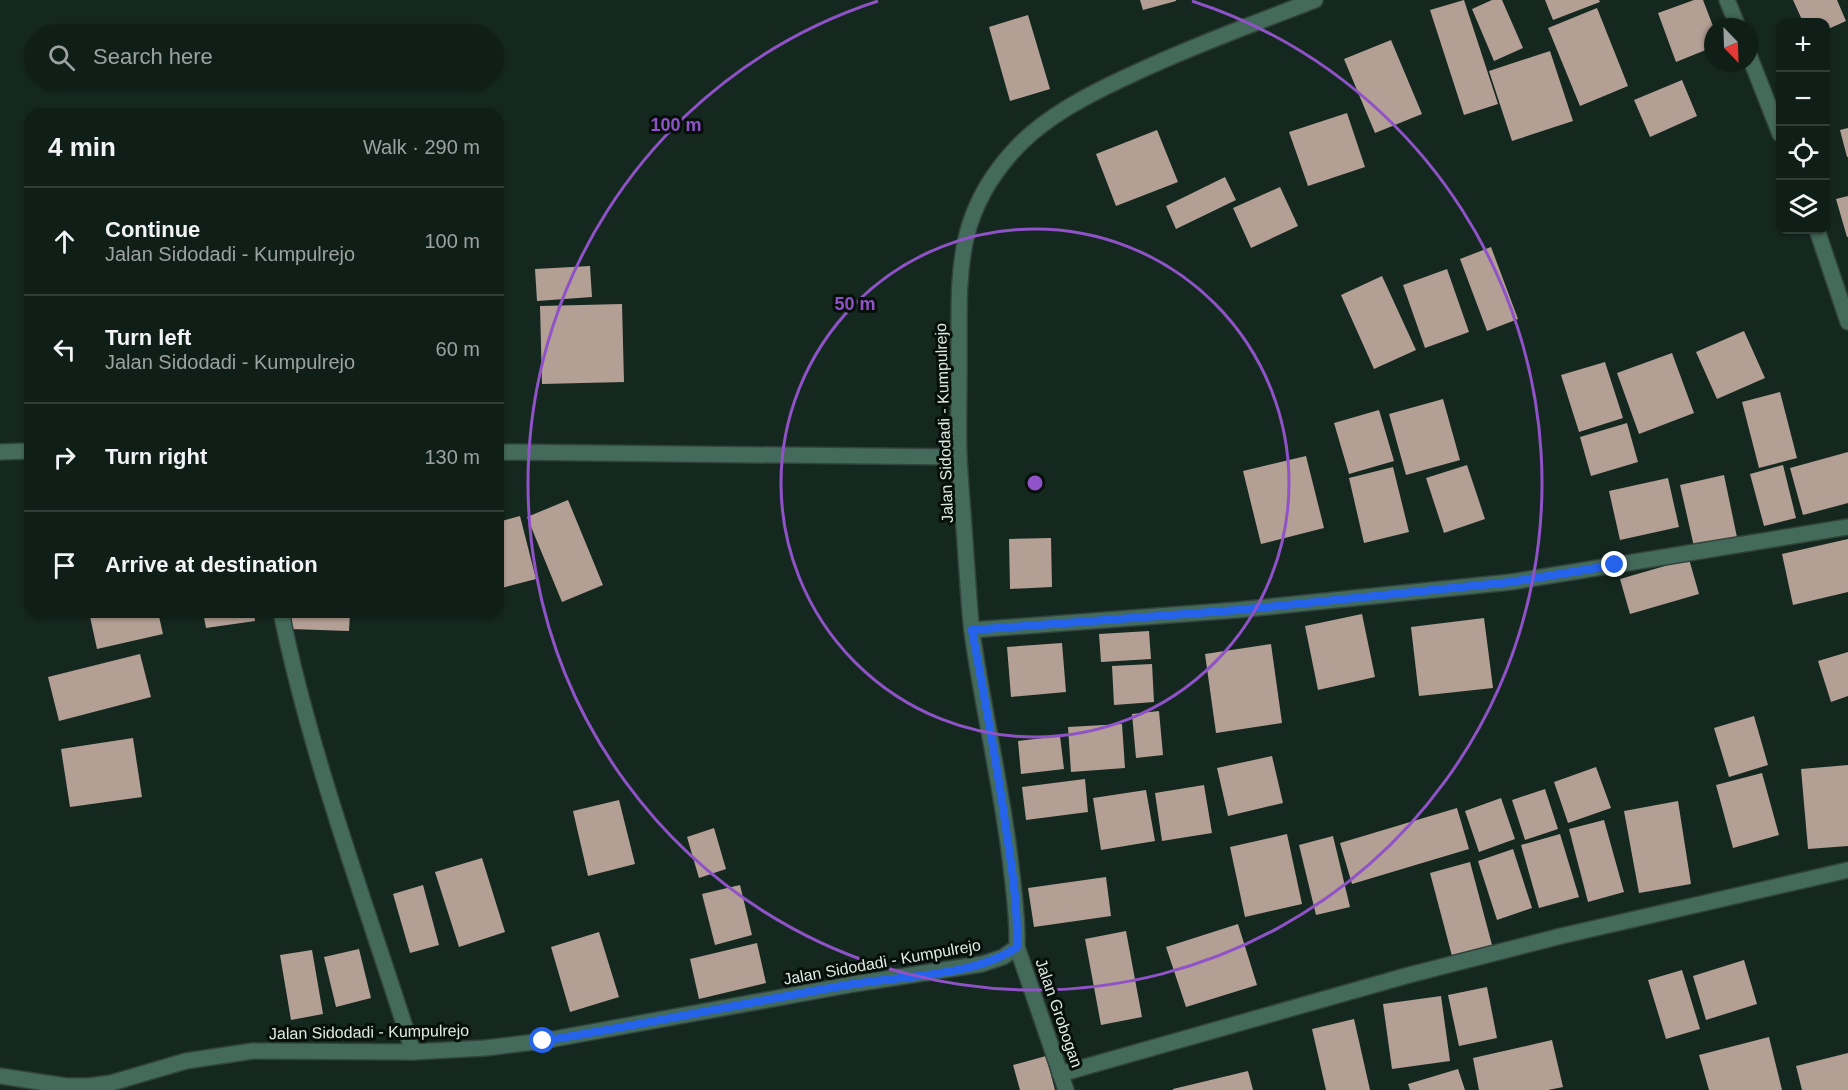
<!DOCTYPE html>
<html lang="en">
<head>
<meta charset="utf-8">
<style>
	:root { --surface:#101e18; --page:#192721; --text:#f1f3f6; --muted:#9ca2a2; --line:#303c37 }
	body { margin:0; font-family:Helvetica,sans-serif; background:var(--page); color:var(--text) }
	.controls { position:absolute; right:18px; top:18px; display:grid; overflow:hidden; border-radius:12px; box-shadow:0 2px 4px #0004 }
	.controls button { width:54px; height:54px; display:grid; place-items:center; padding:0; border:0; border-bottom:2px solid var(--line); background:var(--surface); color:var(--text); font:30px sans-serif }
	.compass { position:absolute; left:1704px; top:18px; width:54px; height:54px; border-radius:50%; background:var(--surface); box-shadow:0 2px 4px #0004; rotate:157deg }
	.stop { position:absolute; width:18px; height:18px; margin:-14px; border:4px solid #2563eb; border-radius:50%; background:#fff }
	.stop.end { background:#2563eb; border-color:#fff; box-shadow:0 2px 6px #0008 }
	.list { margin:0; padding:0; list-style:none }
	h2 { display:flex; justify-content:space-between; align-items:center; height:78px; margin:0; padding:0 24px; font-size:26px }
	h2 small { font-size:20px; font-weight:400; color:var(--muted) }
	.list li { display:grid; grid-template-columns:39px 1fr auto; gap:18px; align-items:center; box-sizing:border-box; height:108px; padding:0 24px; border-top:2px solid var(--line) }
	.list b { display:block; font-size:22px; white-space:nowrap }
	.list p { margin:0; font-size:20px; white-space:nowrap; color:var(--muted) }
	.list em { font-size:20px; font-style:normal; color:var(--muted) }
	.icon { flex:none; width:33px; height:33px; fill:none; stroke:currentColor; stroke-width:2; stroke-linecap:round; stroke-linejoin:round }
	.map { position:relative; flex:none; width:1848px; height:1090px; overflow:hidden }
	.search { position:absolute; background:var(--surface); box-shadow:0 2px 4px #0004; left:24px; top:24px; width:480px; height:66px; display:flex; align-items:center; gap:15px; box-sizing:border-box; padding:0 21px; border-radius:33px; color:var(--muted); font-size:22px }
	.panel { position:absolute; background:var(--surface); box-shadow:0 2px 4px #0004; left:24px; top:108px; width:480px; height:510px; border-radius:18px }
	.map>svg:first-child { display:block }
	.building { fill:#b49f95 }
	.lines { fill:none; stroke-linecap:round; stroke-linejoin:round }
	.minor-casing { stroke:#31433c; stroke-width:18 }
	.tertiary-casing { stroke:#31433c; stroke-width:18 }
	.minor { stroke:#446a5b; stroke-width:15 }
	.tertiary { stroke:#446a5b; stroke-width:15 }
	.route { stroke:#2563eb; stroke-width:8 }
	.ring { fill:none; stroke:#8f52c7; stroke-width:3 }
	.labels { text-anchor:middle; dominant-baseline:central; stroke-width:6; stroke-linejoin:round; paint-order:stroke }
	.street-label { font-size:16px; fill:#e0ebe6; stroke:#070f0b }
	.centre { fill:#8f52c7; stroke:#070f0b; stroke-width:3 }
	.ring-label { font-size:18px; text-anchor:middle; font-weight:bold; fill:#8f52c7; stroke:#070f0b; stroke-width:6; stroke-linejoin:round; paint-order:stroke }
</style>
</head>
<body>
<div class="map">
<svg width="1848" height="1090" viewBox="0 0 1848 1090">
	<rect width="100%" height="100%" fill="#152820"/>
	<path class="building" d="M1140 0H1176V1L1143 10Z
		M1464 0 1498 104 1464 115 1430 10Z
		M1492 0H1502L1523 48 1494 61 1472 9Z
		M1545 0H1599L1600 2 1553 20Z
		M1694 0H1703L1713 26V47L1676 62 1658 13Z
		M1793 0H1837L1846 21 1826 30V22H1803Z
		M1597 8 1628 86 1580 106 1548 28Z
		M1028 15 1050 89 1010 101 989 27Z
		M1391 40 1422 114 1375 133 1344 59Z
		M1550 51 1573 121 1512 141 1489 71Z
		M1682 80 1697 116 1650 137 1634 100Z
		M1347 113 1365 167 1308 186 1289 132Z
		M1848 128V157H1847L1840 130Z
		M1157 130 1178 182 1116 206 1096 154Z
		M1225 177 1236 200 1176 229 1166 206Z
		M1280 187 1298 226 1251 248 1233 208Z
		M1848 196V237H1847L1836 199Z
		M1491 247 1518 319 1487 331 1460 259Z
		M590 266 592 297 537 301 535 269Z
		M1447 269 1469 332 1425 348 1403 285Z
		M1382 276 1416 350 1374 369 1341 295Z
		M622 304 624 382 542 384 540 306Z
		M1744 331 1765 378 1717 399 1696 352Z
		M1672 353 1694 413 1639 434 1617 373Z
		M1605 362 1623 418 1579 432 1561 375Z
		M1780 392 1797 458 1759 468 1742 402Z
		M1443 399 1460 460 1406 475 1389 414Z
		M1379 410 1394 461 1349 474 1334 423Z
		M1627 423 1638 462 1591 476 1580 437Z
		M1848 452V503L1803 515 1790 468Z
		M1306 456 1324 528 1261 544 1243 471Z
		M1467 465 1485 519 1444 533 1426 478Z
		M1783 465 1796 518 1764 526 1750 474Z
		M1393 467 1409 532 1364 543 1349 478Z
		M1724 475 1738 542 1695 551 1680 485Z
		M1668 478 1679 527 1620 540 1609 491Z
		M568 500 603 585 562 602 527 517Z
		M520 516 536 579 498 589V522Z
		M1051 538 1052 587 1010 589 1009 539Z
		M1848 539V592L1793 605 1782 554Z
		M1689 559 1699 594 1630 614 1620 579Z
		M89 612H158L163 634 97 649Z
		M203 612H254L255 621 206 628Z
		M292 612H350L349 631 291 629Z
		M1362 614 1375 677 1318 690 1305 626Z
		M1484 618 1493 688 1419 696 1411 627Z
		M1149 631 1151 659 1101 662 1099 634Z
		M1062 643 1066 692 1011 697 1007 647Z
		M1271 644 1282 723 1216 733 1205 654Z
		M1848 652V696L1831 702 1818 661Z
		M140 654 151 697 59 721 48 677Z
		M1152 664 1154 702 1114 705 1112 666Z
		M1159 711 1163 755 1136 758 1132 714Z
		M1754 716 1768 765 1729 777 1714 728Z
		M1122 724 1125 768 1071 772 1068 727Z
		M1060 736 1064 769 1021 774 1018 741Z
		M133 738 142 797 70 807 61 749Z
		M1272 756 1283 803 1228 816 1217 768Z
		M1848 765V846L1808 849 1801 769Z
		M1596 767 1611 808 1568 823 1554 782Z
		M1762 773 1779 835 1733 848 1716 785Z
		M1085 779 1088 812 1026 820 1022 787Z
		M1204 785 1212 833 1162 841 1155 793Z
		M1545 789 1558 829 1525 840 1512 800Z
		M1146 790 1155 841 1101 850 1093 798Z
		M1501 798 1515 839 1479 852 1465 811Z
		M619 800 635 864 588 876 573 811Z
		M1678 801 1691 884 1639 893 1624 811Z
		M1457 808 1469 849 1352 884 1340 843Z
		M1604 820 1624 892 1588 902 1569 829Z
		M714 828 726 869 699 878 687 837Z
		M1287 834 1302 904 1245 917 1230 847Z
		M1560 834 1579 897 1539 908 1521 845Z
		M1333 836 1350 907 1316 915 1299 845Z
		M1513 849 1532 908 1497 920 1478 861Z
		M482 858 505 932 459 947 435 872Z
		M1470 862 1492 945 1452 956 1430 873Z
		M1106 877 1111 916 1034 927 1028 888Z
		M423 885 439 945 410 953 393 894Z
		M740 885 752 935 715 945 702 894Z
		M1238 924 1257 985 1186 1007 1166 947Z
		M1126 931 1142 1017 1101 1025 1085 939Z
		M599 932 619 997 570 1012 551 947Z
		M757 943 766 983 699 999 690 959Z
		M359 949 371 998 336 1007 324 957Z
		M312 950 323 1014 291 1020 280 955Z
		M1744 960 1757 1004 1706 1020 1693 976Z
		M1682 970 1700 1029 1666 1039 1648 980Z
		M1487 987 1497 1038 1459 1046 1448 995Z
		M1441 996 1450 1061 1392 1069 1383 1004Z
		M1354 1019 1370 1090H1326L1312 1029Z
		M1769 1037 1782 1090H1709L1699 1055Z
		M1552 1040 1563 1087 1548 1090H1479L1473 1058Z
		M1848 1053V1090H1802L1796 1066Z
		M1046 1056 1055 1090H1020L1013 1065Z
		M1458 1069 1465 1090H1410L1408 1084Z
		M1248 1071 1253 1090H1173V1089Z"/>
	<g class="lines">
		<g class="minor-casing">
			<path id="minor" d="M1727 0 1738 27
				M1749 55 1780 134
				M1817 230 1848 322
				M0 452 30 451
				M498 452 959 457
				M281 612C312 762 367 906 413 1052
				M972 630 1237 610 1511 582 1848 527
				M1017 947 1066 1090
				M1060 1074 1409 975 1561 936 1848 870"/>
		</g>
		<g class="tertiary-casing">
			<path id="tertiary" d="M0 1076 66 1086H89L111 1083 186 1061 253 1051 413 1052 485 1048 543 1041 854 984 982 964 1003 957 1017 947C1018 920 1014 893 1011 866 1002 787 983 710 972 632 969 607 968 581 966 557 964 524 961 491 959 458 958 429 959 400 959 371 960 280 950 215 1020 144 1048 116 1086 96 1122 79 1185 49 1250 25 1315 0"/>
		</g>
		<use href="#minor" class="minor"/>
		<use href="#tertiary" class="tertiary"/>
	</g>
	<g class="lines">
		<path class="route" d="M543 1041C646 1024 750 1002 853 984 903 976 976 976 1017 947 1018 908 1012 868 1006 829 997 762 984 696 972 630L1238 610 1511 582 1615 565"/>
	</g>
	<g class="ring">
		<circle cx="1035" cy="483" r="254"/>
		<path d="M1192 1A507 507 0 1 1 878 1"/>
	</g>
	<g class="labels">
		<g class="street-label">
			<text transform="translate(944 423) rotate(-92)">Jalan Sidodadi - Kumpulrejo</text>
			<text transform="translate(882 962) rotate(-10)">Jalan Sidodadi - Kumpulrejo</text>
			<text transform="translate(1059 1013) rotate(71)">Jalan Grobogan</text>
			<text transform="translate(369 1032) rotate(-1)">Jalan Sidodadi - Kumpulrejo</text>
		</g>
	</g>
	<circle cx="1035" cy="483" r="9" class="centre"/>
	<g class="ring-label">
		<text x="676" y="131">100 m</text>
		<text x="855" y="310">50 m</text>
	</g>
</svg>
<div class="controls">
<button>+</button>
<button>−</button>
<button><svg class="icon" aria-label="locate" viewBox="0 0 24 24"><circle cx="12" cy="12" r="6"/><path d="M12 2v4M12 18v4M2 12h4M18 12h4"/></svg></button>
<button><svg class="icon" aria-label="layers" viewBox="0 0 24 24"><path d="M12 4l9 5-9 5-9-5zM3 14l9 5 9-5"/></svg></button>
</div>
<svg class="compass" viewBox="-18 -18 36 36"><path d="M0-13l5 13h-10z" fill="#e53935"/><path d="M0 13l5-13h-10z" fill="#9ca2a2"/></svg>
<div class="stop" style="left:543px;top:1041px"></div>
<div class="stop end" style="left:1615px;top:565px"></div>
<div class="search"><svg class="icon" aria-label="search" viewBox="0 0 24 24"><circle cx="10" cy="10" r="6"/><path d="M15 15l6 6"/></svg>Search here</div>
<section class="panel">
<h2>4 min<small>Walk · 290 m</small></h2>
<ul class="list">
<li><svg class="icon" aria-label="ahead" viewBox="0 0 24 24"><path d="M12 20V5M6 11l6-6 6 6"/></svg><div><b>Continue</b><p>Jalan Sidodadi - Kumpulrejo</p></div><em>100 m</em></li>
<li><svg class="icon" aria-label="left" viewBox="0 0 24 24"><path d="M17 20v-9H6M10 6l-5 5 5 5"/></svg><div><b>Turn left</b><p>Jalan Sidodadi - Kumpulrejo</p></div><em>60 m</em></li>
<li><svg class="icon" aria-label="right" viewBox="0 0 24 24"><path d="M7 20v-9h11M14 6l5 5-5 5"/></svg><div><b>Turn right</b></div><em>130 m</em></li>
<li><svg class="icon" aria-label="arrive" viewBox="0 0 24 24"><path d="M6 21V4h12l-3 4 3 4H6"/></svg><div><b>Arrive at destination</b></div></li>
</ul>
</section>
</div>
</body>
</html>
